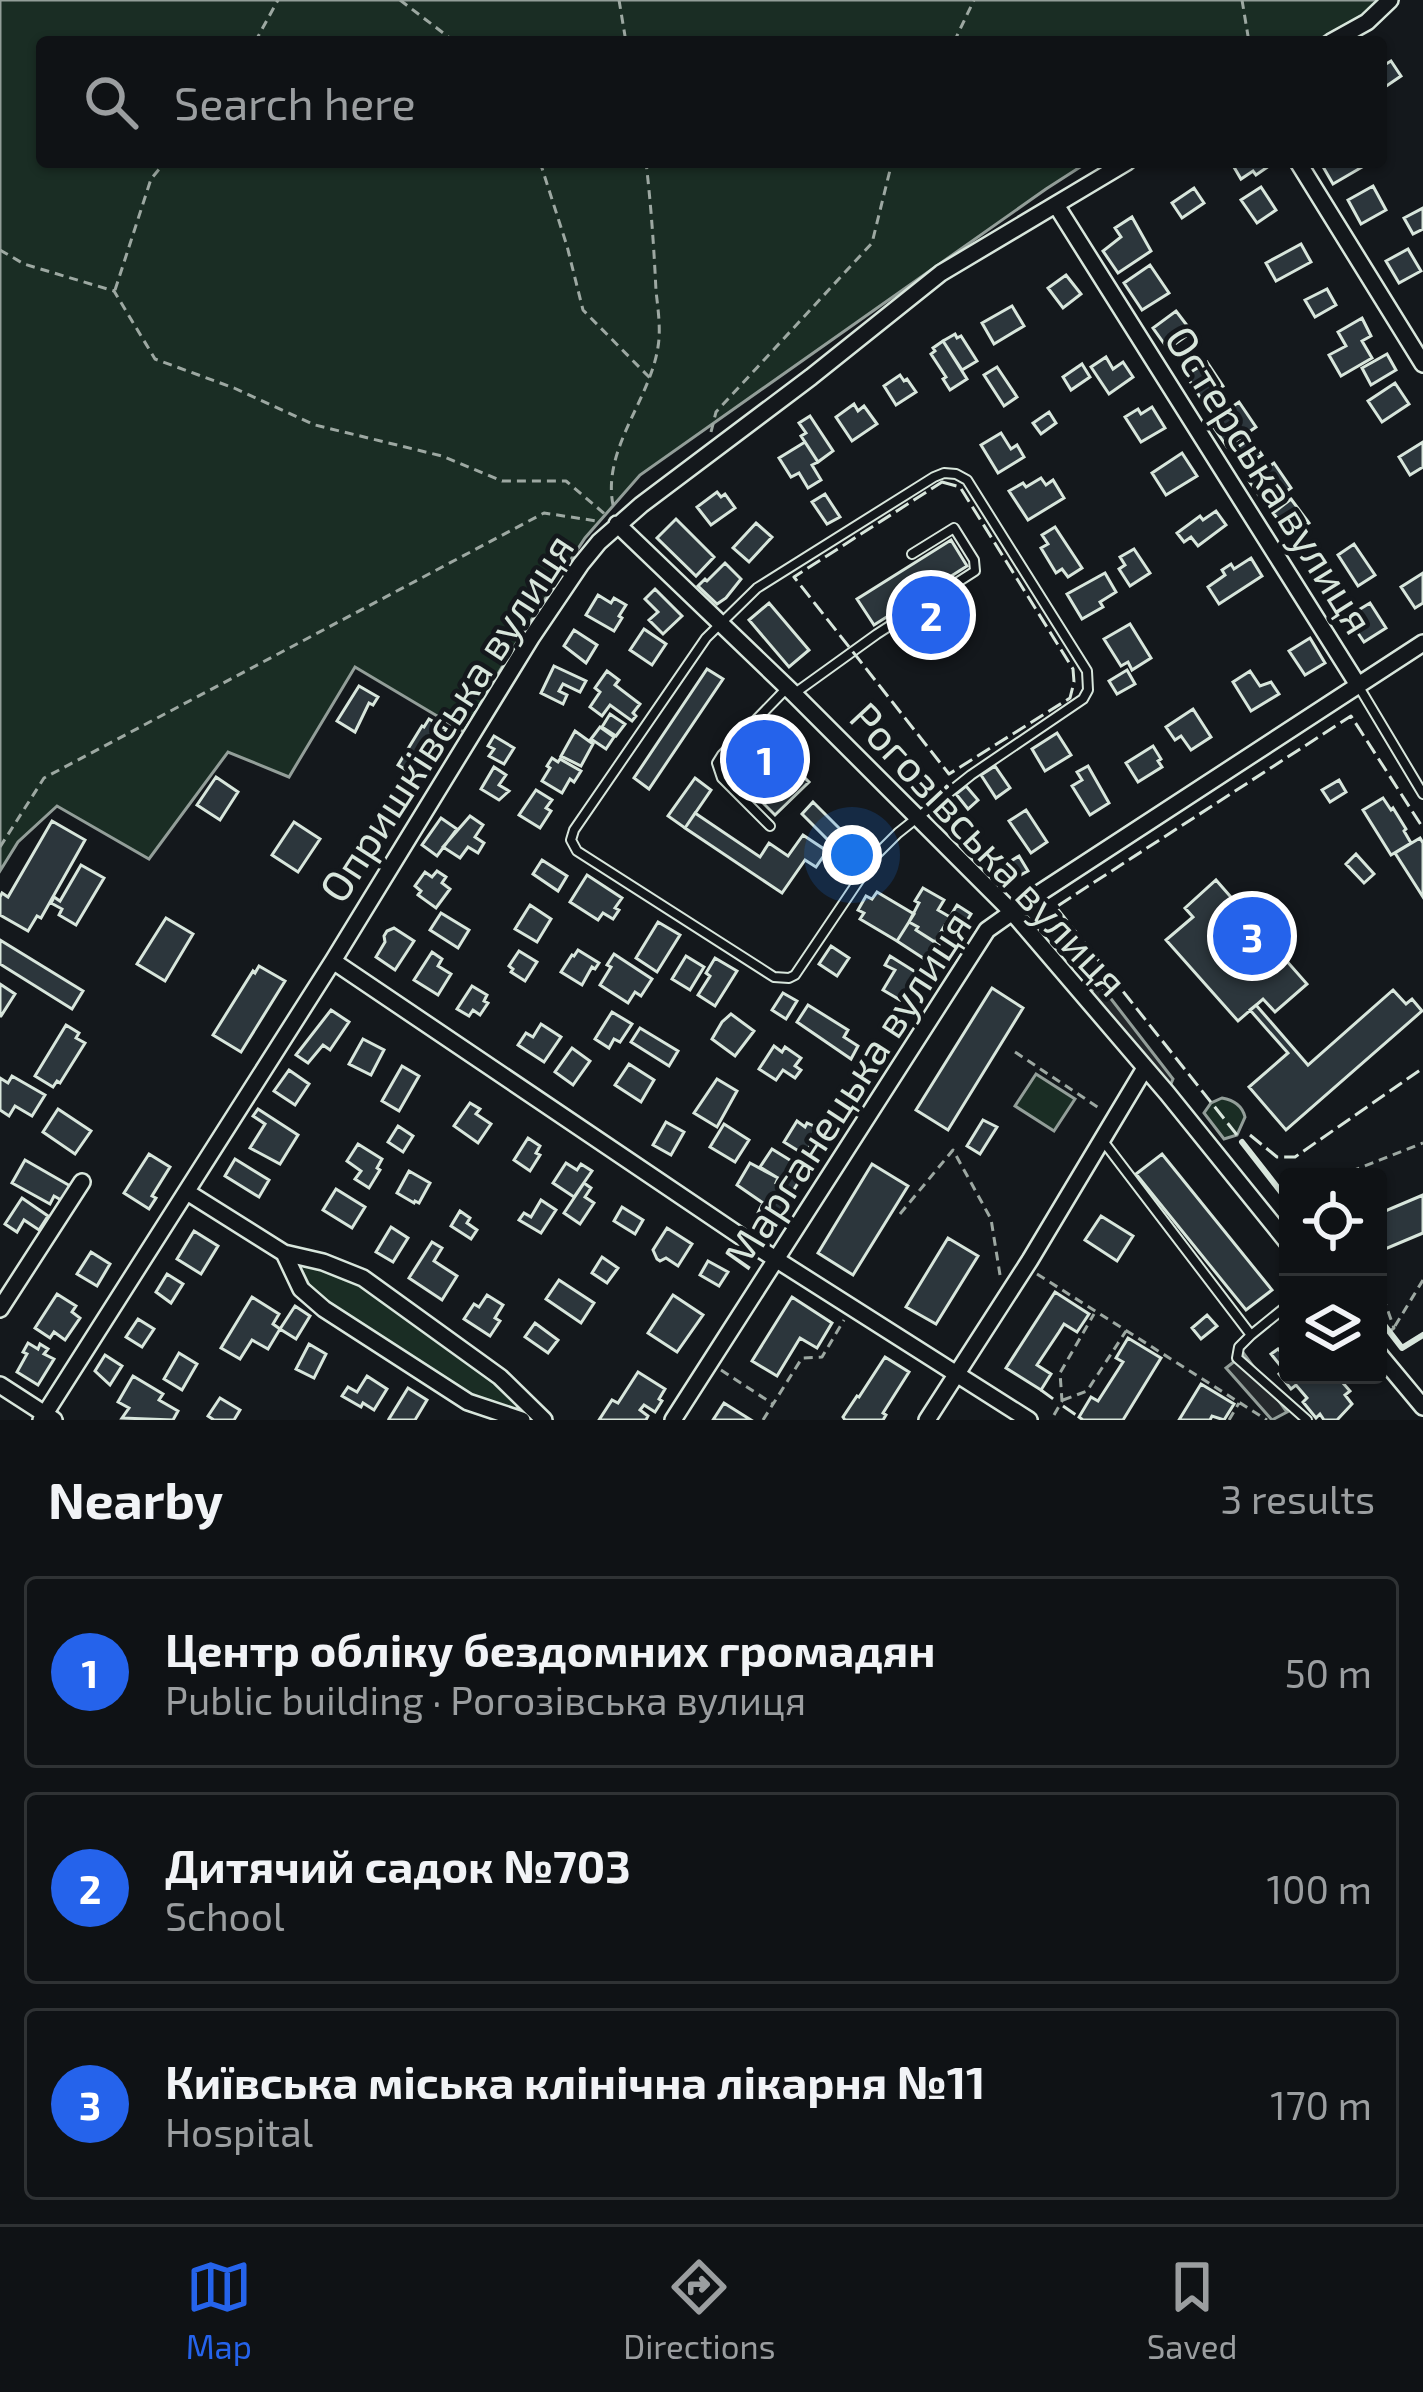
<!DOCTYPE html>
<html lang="en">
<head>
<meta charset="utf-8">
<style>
	:root { --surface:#0f1215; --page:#181b1e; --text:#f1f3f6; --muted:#9b9ea0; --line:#2f3234; --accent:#2563eb }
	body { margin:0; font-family:"Exo 2",sans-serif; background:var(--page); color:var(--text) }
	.controls { position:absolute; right:36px; bottom:36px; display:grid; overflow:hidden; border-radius:12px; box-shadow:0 3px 9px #0004 }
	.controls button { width:108px; height:108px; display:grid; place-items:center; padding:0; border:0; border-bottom:3px solid var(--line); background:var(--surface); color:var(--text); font:60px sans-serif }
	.you { position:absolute; left:852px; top:855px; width:42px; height:42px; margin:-30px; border:9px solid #fff; border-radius:50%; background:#1a73e8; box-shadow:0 0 0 18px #1a73e833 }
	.badge { display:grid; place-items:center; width:78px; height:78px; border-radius:50%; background:var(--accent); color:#fff; font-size:39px; font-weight:700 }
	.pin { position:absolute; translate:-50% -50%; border:6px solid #fff; box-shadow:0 3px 12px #0006 }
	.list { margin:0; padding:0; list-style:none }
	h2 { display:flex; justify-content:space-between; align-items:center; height:156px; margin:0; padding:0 48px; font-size:51px }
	h2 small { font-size:39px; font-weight:400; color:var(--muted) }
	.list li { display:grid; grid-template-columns:78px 1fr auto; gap:36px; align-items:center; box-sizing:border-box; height:192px; margin:0 24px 24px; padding:0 24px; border:3px solid var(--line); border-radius:12px }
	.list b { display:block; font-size:45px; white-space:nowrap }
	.list p { margin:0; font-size:39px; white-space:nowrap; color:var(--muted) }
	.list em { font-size:39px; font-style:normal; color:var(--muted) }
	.icon { flex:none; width:66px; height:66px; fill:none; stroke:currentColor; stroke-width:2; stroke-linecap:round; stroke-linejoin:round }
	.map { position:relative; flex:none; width:1423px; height:1420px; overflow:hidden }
	.search { position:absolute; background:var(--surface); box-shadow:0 3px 9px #0004; left:36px; right:36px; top:36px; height:132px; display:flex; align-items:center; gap:30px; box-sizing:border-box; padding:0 42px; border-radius:12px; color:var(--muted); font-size:45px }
	.sheet { height:804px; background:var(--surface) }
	nav { display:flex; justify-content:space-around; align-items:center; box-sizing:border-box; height:168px; border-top:3px solid var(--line); background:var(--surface); font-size:33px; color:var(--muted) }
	nav a { display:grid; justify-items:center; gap:6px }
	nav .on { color:var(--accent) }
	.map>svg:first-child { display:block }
	.green { fill:#1a2d24; stroke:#939e99; stroke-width:3 }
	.parking { fill:#24282b; stroke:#939e99; stroke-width:3 }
	.building { fill:#2c363c; stroke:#d8e6dc; stroke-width:3 }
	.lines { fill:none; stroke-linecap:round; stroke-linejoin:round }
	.lane-casing { stroke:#d8e6dc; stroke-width:12 }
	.street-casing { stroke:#d8e6dc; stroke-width:20 }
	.path { stroke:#9da8a2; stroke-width:3; stroke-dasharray:9 6; stroke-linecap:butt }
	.lane { stroke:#14181c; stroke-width:8 }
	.street { stroke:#14181c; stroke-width:15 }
	.fence { stroke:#d8e6dc; stroke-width:3; stroke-dasharray:15 6; stroke-linecap:butt }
	.wall { stroke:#d8e6dc; stroke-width:6 }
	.labels { text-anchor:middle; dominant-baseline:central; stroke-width:9; stroke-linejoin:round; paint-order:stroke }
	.street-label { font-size:42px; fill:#d8e6dc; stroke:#14181c }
</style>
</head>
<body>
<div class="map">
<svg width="1423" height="1420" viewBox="0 0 1423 1420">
	<rect width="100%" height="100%" fill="#14181c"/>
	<path class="green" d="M0 0H1380L1362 16 1314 42H42V162H1088L1046 189 640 475 585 538 515 645 464 732 355 667 289 777 228 752 149 859 57 806 18 842 0 871Z
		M1036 1074 1075 1099 1054 1131 1015 1106Z
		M1222 1098C1234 1100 1242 1105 1245 1117L1237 1135 1224 1139 1204 1113 1211 1103Z
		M298 1263 322 1267 358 1281 494 1379 518 1401 517 1409C483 1415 362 1325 328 1303L309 1285Z"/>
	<path class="parking" d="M1098 982 1173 1079 1167 1093 1086 1000Z
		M1244 1354 1287 1412 1272 1420 1226 1368Z"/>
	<path class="building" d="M1391 61 1401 76 1385 87 1381 81V67Z
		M1231 162H1267L1269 166 1256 175 1253 171 1241 179Z
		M1326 162H1368L1369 163 1333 184 1322 165Z
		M1373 186 1386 210 1361 224 1348 200Z
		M1261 187 1276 210 1257 223 1241 200Z
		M1194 188 1204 203 1182 218 1172 203Z
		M1423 208V229L1413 234 1404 218Z
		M1132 217 1151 251 1118 273 1103 251 1121 237 1115 228Z
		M1301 244 1311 262 1276 281 1266 263Z
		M1408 249 1421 271 1399 283 1386 261Z
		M1150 265 1169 293 1142 310 1124 283Z
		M1066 275 1081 294 1063 308 1048 288Z
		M1327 289 1336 305 1315 317 1305 300Z
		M1012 306 1024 326 994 344 982 323Z
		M1176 311 1192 332 1168 349 1153 328Z
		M1362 318 1371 336 1362 341 1372 358 1341 376 1329 355 1346 346 1338 332Z
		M955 334 957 338 961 336 977 361 962 370 943 341Z
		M943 341 967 379 950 390 943 379 946 377 931 354 935 351 933 348Z
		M1387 354 1396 370 1371 385 1362 368Z
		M1106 357 1113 369 1123 362 1133 377 1109 394 1091 367Z
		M1207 362 1223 386 1202 400 1186 375Z
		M1082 364 1090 377 1071 390 1063 377Z
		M997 367 1017 397 1004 406 984 375Z
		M900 375 904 381 907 379 916 392 896 405 884 386Z
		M1395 383 1409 404 1382 422 1368 401Z
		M1239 402 1256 427 1227 447 1210 422Z
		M854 404 858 411 864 406 877 424 852 441 836 417Z
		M1152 407 1165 428 1141 442 1125 417 1138 409 1141 414Z
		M1049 412 1056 423 1041 434 1033 423Z
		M810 416 833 451 818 462 801 436 806 433 799 423Z
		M1001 433 1011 449 1017 445 1024 457 998 473 981 445Z
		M1251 438 1262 455 1244 467 1232 451Z
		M805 442 818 462 812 465 821 480 808 488 799 473 791 477 779 458Z
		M1423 442V467L1410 475 1399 457Z
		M1182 453 1197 476 1166 495 1152 473Z
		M1274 463 1291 488 1266 506 1249 481Z
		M1041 478 1046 485 1053 480 1064 498 1028 520 1009 491 1023 483 1026 487Z
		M717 492 721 497 725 494 735 508 711 525 697 507Z
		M825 494 840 517 827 524 812 502Z
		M1291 499 1309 523 1291 536 1273 513Z
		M1216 511 1226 525 1198 546 1191 537 1184 542 1177 533 1200 516 1203 520Z
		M676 519 714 557 696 576 657 538Z
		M756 523 772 537 749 562 733 548Z
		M1055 527 1082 568 1068 577 1062 569 1056 573 1041 548 1048 544 1042 535Z
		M951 540 967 566 874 625 857 599Z
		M1354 544 1375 575 1358 586 1338 555Z
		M1134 549 1150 573 1130 586 1119 569 1125 565 1120 557Z
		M1251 558 1262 576 1219 604 1208 587 1225 575 1222 570 1231 564 1234 569Z
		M725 563 741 579 726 598 717 604 698 586 705 579 707 581Z
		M1105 573 1116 592 1100 602 1103 607 1082 619 1067 594Z
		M1423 573V603L1415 608 1401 587Z
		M655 589 682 616 663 634 649 620 658 612 645 599Z
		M598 595 611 603 614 598 626 605 619 616 622 618 614 631 586 615Z
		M769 603 809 650 789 667 749 620Z
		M1370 603 1386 628 1364 642 1347 617Z
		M1130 624 1151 658 1132 670 1128 662 1121 666 1104 639Z
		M644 629 666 644 652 665 630 650Z
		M574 630 597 645 586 663 564 646Z
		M1310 638 1325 663 1305 675 1289 651Z
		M554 666 586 681 580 692 563 684 559 691 567 695 563 704 541 693Z
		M707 669 723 679 649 789 634 778Z
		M1127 670 1135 684 1117 694 1109 681Z
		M607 671 619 680 615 685 640 704 633 713 636 716 632 721 610 705 602 716 590 707 600 692 595 688Z
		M1250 671 1260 686 1271 682 1279 694 1251 711 1233 682Z
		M359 686 378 697 373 705 369 703 355 732 337 721Z
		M1193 709 1211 737 1191 750 1181 736 1175 740 1166 727Z
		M610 714 625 724 616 736 602 727Z
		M429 719 446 729 441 737 443 739 419 778 398 765 422 726 424 727Z
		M600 727 614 737 606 749 591 739Z
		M575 731 593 744 581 766 561 756Z
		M1057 733 1071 755 1045 771 1032 749Z
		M760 734 809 782 775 815 727 767Z
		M494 736 514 748 504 764 489 756 494 749 488 746Z
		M1153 746 1161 759 1158 761 1162 767 1138 782 1126 763Z
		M552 758 558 762 560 759 581 771 574 782 570 779 562 793 542 781 550 768 547 766Z
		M995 766 1010 788 996 798 981 775Z
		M1088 766 1109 803 1090 815 1072 786 1082 780 1077 772Z
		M494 767 506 775 499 785 509 791 499 800 481 789Z
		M216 777 238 792 220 820 197 805Z
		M695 778 711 790 685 828 668 816Z
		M1339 780 1346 792 1330 802 1322 790Z
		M966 786 978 800 968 809 956 794Z
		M536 790 552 800 546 808 551 811 540 828 519 815Z
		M1383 798 1391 810 1393 808 1406 829 1404 831 1411 843 1391 855 1363 810Z
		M813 802 849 838 838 850 802 814Z
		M1026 810 1047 842 1031 853 1009 821Z
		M695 813 760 857 769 843 788 856 803 835 827 851 816 867 805 860 782 893 685 828Z
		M470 816 483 825 475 837 484 843 478 853 468 847 460 858 443 847Z
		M441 818 457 829 437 856 422 845Z
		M52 821 85 840 41 918 37 916 28 931 0 915V897L2 893 8 897Z
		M294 822 320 839 298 872 272 855Z
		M1420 838 1423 843V897L1395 853Z
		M1356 854 1374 874 1364 883 1346 864Z
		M1019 856 1028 871 1015 878 1006 864Z
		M542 860 567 876 558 891 533 874Z
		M81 865 104 878 76 925 59 915 62 909 51 903 54 897 60 901Z
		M437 871 446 877 442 883 450 889 436 908 418 895 421 891 415 886 425 872 432 877Z
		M587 875 622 898 615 908 619 910 613 919 603 913 598 920 570 902Z
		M1216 880 1244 912 1235 919 1231 914 1212 930 1254 978 1271 963 1267 958 1277 950 1307 984 1275 1012 1263 999 1238 1021 1166 940 1193 917 1185 908Z
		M923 888 944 900 938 910 950 917 935 942 916 930 918 927 909 922 919 903 915 901Z
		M877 892 914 914 897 941 860 919 864 913 858 910 866 896 872 899Z
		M530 905 551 919 537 942 515 929Z
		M957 905 971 914 956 938 942 930Z
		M441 913 469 930 458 948 430 930Z
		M166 918 193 934 165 981 137 964Z
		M658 922 680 935 657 972 636 958Z
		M909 922 918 927 916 930 939 945 929 962 897 941Z
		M394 928 414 941 395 970 376 957 385 942 384 936 387 931Z
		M0 940 83 991 72 1009 0 964Z
		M831 946 849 958 837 976 819 964Z
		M578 950 599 963 595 969 592 967 582 985 561 972 572 955 574 956Z
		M519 951 537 962 525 981 511 972 513 969 509 966Z
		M432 952 442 959 438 966 451 974 438 995 414 980Z
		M614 954 652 979 641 996 635 992 628 1003 600 985 611 967 607 965Z
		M686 956 704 967 690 990 672 979Z
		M890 956 917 973 900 1000 883 990 895 970 885 965Z
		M715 958 737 971 715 1006 698 995 710 976 706 973Z
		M259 966 285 981 241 1052 213 1035 253 971 255 973Z
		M0 984 15 994 1 1016H0Z
		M472 986 487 995 484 1001 488 1003 480 1015 473 1010 469 1016 457 1009Z
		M992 988 1023 1008 948 1130 916 1110Z
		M1393 990 1406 1004 1412 999 1422 1011 1286 1130 1249 1087 1288 1053 1250 1010 1256 1005 1308 1065Z
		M783 993 797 1001 786 1019 772 1010Z
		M808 1005 848 1030 844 1037 858 1046 851 1059 797 1022Z
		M331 1010 349 1022 330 1050 323 1045 308 1063 296 1055Z
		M612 1012 632 1024 620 1042 614 1039 609 1048 595 1039Z
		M731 1014 754 1031 735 1056 712 1039 722 1022Z
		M541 1024 561 1037 544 1062 518 1045 526 1033 533 1037Z
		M66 1025 79 1033 76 1038 85 1043 60 1083 57 1081 53 1087 35 1076Z
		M640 1028 678 1051 669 1066 631 1042Z
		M363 1039 384 1050 371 1075 349 1064Z
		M774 1046 782 1052 785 1047 801 1058 795 1066 801 1070 795 1078 783 1070 776 1080 759 1069Z
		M572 1048 590 1061 573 1085 555 1072Z
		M629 1064 654 1080 641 1102 615 1085Z
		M402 1066 419 1076 399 1111 382 1101Z
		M289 1070 309 1084 295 1105 274 1091Z
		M12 1076 45 1095 32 1116 15 1106 9 1116 0 1110V1078L8 1083Z
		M717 1079 737 1091 717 1127 694 1113Z
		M470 1103 480 1109 476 1114 491 1124 478 1143 454 1126Z
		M58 1109 91 1131 75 1154 43 1132Z
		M258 1109 298 1135 280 1164 250 1148 265 1124 253 1116Z
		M983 1120 997 1127 980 1154 967 1146Z
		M797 1121 805 1127 807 1123 825 1131 820 1139 816 1136 805 1155 784 1142Z
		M666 1122 684 1132 671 1155 653 1145Z
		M724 1124 749 1140 735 1162 710 1147Z
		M398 1126 413 1136 403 1152 388 1142Z
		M528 1138 540 1146 536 1153 540 1155 530 1171 514 1160Z
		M358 1144 382 1159 377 1168 380 1170 369 1188 355 1179 361 1171 347 1161Z
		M772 1149 806 1170 793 1191 776 1183 778 1178 760 1167Z
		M149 1154 170 1167 152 1196 156 1198 149 1209 124 1193Z
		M1162 1154 1272 1290 1246 1310 1136 1174Z
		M235 1159 269 1180 259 1197 225 1176Z
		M25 1160 72 1187 63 1201 54 1196 50 1204 12 1183Z
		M566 1163 577 1170 581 1164 592 1171 574 1197 553 1183Z
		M750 1163 778 1178 776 1183 788 1188 785 1192 794 1197 776 1224 758 1213 763 1203 737 1185Z
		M872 1164 908 1186 853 1275 818 1253Z
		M409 1171 430 1183 419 1203 415 1201 414 1203 397 1193Z
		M584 1183 591 1188 585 1197 594 1203 580 1224 564 1213Z
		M336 1189 365 1207 352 1228 323 1210Z
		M1423 1195V1233L1378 1252V1214Z
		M22 1198 48 1216 39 1230 24 1220 17 1232 5 1224Z
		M541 1200 556 1210 541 1233 519 1220 524 1213 531 1217Z
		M622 1207 643 1220 635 1234 614 1221Z
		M460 1211 470 1218 467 1223 477 1230 471 1239 451 1226Z
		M1101 1216 1133 1236 1117 1261 1085 1240Z
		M391 1227 408 1238 393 1262 376 1252Z
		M667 1228 692 1244 678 1266 666 1258 660 1261 657 1259 653 1250Z
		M194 1231 218 1246 201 1274 177 1259Z
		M948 1238 978 1256 936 1324 906 1307Z
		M432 1242 442 1248 434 1261 457 1276 442 1300 409 1278Z
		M91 1252 110 1264 97 1286 77 1274Z
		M602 1257 618 1268 607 1283 592 1273Z
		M708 1261 728 1272 719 1286 700 1275Z
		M167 1274 183 1284 171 1303 156 1292Z
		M559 1280 594 1303 581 1323 546 1299Z
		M1055 1292 1089 1314 1077 1332 1064 1324 1059 1332 1037 1365 1051 1374 1041 1390 1006 1368Z
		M57 1294 76 1306 72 1312 80 1318 65 1340 54 1332 50 1338 35 1328Z
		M487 1295 503 1305 495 1318 500 1321 490 1336 464 1319 474 1304 479 1307Z
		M673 1295 703 1315 677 1352 648 1333Z
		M252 1297 279 1314 273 1324 280 1329 268 1349 252 1340 240 1359 221 1348Z
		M792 1297 832 1323 817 1348 800 1338 777 1376 752 1361Z
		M295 1306 310 1316 296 1339 280 1329Z
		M1207 1315 1217 1326 1201 1339 1192 1328Z
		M138 1319 154 1329 142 1347 126 1337Z
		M535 1323 558 1340 548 1353 525 1337Z
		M1128 1338 1161 1358 1123 1420H1083L1079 1417 1091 1397 1098 1401 1123 1362 1116 1358Z
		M28 1343 38 1349 40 1344 48 1349 44 1354 54 1359 38 1385 17 1372 27 1354 23 1352Z
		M309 1344 326 1354 314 1378 296 1369Z
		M1288 1348V1375H1336L1350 1391 1345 1395 1352 1404 1337 1420H1324L1320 1414 1316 1418 1303 1402 1307 1398 1296 1385 1291 1389 1279 1374 1284 1370 1271 1354 1278 1349 1282 1353Z
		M179 1353 197 1364 182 1390 164 1379Z
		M105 1355 122 1366 110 1385 95 1371Z
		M885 1357 909 1372 883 1413 886 1415 883 1420H845L843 1417 857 1396 859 1397Z
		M638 1372 665 1389 659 1399 662 1401 655 1412 644 1405 640 1410 648 1416 646 1420H599L612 1400 618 1403Z
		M133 1376 163 1394 159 1400 178 1411 173 1420 122 1418 129 1408 118 1402Z
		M367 1376 387 1389 374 1410 363 1403 361 1407 342 1396 348 1387 357 1392Z
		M1201 1384 1234 1404 1224 1420 1212 1416 1210 1420H1179Z
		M408 1388 427 1400 415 1420H391L389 1419Z
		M220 1398 240 1410 234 1420H214L208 1416Z
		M724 1403 751 1420H713Z"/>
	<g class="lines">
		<g class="lane-casing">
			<path id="lane" d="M944 473 956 474 967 480 1087 671 1088 690 1083 699 971 775 898 833 876 855 795 975 789 978 774 977 577 851 571 840 574 830 706 638 757 588 934 477Z
				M1359 687 1423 794
				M795 693 877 634 975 571 974 560 954 528 912 554
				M770 826 722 778 717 763 722 755 786 689
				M1103 1141 1251 1335 1239 1347 1237 1358 1307 1420
				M1251 1335 1288 1305"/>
		</g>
		<g class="street-casing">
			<path id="street" d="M1331 42 1367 22 1390 0
				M1298 162 1423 364
				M1056 205 1358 685
				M617 524 794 694 1012 912 1167 1093 1288 1243
				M333 961 755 1246 1029 1420
				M187 1192 284 1253 323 1262 363 1278 500 1377 544 1420
				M284 1253 301 1289 324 1309 468 1402 522 1420
				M0 1309 82 1182
				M1378 1353 1423 1407
				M0 1385 54 1420
				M41 1420 333 961 531 638 581 564 599 542 641 505 811 377 941 273 1127 162
				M673 1420 987 930 1032 898 1423 643
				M927 1420 1030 1260 1145 1068"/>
		</g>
		<path class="path" d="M400 0 455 42
			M619 0 626 42
			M1242 0 1249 42
			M255 42 278 0
			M954 42 974 0
			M540 162 567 246 583 310 650 378
			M0 250 24 264 114 291 155 359 234 388 315 425 442 456 502 481H566L606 515
			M115 290 151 179 165 162
			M711 432 716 412 872 243 892 162
			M613 505C602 449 650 400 658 347 661 329 658 309 656 291 654 248 651 205 646 162
			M0 847 44 778 544 513 597 521
			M1015 1052 1102 1110
			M1337 1177 1423 1143
			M900 1214 953 1150 991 1219 1000 1275
			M1037 1274 1267 1420
			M1378 1283 1394 1328 1384 1336
			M1395 1326 1423 1280
			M721 1370 773 1404
			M1063 1400 1087 1391 1126 1331
			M1054 1415 1062 1401 1060 1373 1094 1314
			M763 1420 802 1358 822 1357 844 1320
			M1229 1420 1239 1403"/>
		<use href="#lane" class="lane"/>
		<use href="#street" class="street"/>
		<path class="fence" d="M942 482 960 487 1073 669 1074 682 1070 698 949 774 794 577Z
			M1237 1135 1056 907 1351 716 1423 828
			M1250 1135 1277 1157H1295L1423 1068
			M1242 1142 1288 1201
			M1378 1317 1402 1348 1423 1335
			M1041 1390 1056 1401
			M1063 1406 1079 1417"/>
		<path class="wall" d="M1242 1142 1288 1201
			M1378 1317 1402 1348 1423 1335"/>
	</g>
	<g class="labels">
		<g class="street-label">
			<text transform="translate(1271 479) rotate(58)">Остерська вулиця</text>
			<text transform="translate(445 717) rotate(-57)">Опришківська вулиця</text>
			<text transform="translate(990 848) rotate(47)">Рогозівська вулиця</text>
			<text transform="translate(846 1089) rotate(-57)">Марганецька вулиця</text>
		</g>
	</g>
</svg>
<div class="controls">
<button><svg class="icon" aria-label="locate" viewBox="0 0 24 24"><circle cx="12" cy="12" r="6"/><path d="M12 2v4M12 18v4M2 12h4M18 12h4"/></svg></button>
<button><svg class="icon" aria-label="layers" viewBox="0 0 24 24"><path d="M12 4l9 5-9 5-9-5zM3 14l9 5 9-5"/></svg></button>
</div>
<div class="you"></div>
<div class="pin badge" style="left:765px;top:759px">1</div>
<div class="pin badge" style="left:931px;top:615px">2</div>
<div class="pin badge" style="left:1252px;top:936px">3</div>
<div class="search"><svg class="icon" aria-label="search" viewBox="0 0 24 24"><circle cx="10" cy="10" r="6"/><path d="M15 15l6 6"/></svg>Search here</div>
</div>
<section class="sheet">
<h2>Nearby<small>3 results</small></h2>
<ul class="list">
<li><span class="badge">1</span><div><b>Центр обліку бездомних громадян</b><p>Public building · Рогозівська вулиця</p></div><em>50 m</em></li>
<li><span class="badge">2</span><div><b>Дитячий садок №703</b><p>School</p></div><em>100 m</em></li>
<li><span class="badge">3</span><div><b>Київська міська клінічна лікарня №11</b><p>Hospital</p></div><em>170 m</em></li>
</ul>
</section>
<nav>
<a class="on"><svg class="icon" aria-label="map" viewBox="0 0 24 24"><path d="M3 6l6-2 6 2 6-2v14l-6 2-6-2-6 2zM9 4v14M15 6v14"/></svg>Map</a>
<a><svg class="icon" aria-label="directions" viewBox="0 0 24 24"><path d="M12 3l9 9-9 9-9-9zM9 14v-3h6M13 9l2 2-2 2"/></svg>Directions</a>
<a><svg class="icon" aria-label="saved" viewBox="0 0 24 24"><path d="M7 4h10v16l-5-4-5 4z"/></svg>Saved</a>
</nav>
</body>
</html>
